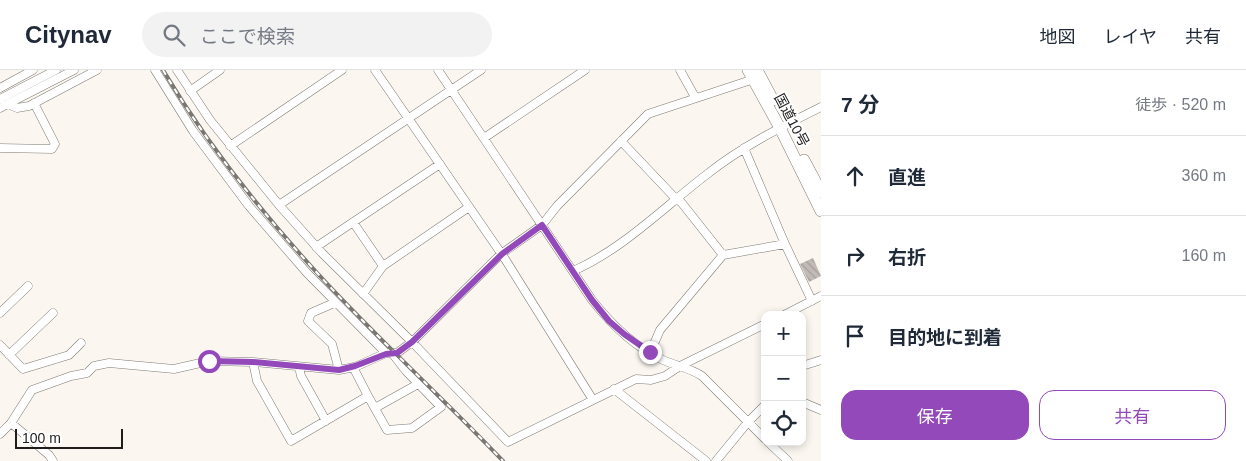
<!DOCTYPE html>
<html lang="ja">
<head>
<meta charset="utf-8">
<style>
	:root { --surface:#fff; --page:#f2f2f3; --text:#1f2937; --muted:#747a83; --line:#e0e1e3; --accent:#9449ba }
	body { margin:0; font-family:Arial,"Noto Sans JP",sans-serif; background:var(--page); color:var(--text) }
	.controls { position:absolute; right:15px; bottom:15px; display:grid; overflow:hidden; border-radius:10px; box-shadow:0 2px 8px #0003 }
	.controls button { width:45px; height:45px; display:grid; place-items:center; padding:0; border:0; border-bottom:1px solid var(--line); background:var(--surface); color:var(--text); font:25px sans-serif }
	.scale { position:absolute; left:15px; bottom:12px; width:108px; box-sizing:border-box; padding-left:5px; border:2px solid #1f1d1b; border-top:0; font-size:14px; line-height:18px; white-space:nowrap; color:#1f1d1b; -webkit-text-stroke:4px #fff; paint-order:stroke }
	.stop { position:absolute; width:15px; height:15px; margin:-11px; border:4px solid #9449ba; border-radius:50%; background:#fff }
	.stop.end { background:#9449ba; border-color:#fff; box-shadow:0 1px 5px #0008 }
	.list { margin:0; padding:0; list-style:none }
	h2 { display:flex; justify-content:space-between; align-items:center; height:65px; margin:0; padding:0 20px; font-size:21px }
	h2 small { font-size:16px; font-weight:400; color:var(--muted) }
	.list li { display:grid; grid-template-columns:32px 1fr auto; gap:15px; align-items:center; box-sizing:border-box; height:80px; padding:0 20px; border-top:1px solid var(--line) }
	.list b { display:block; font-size:19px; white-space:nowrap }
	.list em { font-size:16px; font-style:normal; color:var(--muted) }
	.actions { display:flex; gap:10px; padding:15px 20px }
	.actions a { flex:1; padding:11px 0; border:1px solid var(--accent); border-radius:15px; text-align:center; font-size:18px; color:var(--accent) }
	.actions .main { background:var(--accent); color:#fff }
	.icon { flex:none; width:28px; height:28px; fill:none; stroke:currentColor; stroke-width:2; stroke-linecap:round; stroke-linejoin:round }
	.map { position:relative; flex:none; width:821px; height:391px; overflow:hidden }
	header { display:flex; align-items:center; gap:30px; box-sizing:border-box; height:70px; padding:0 25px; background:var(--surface); border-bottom:1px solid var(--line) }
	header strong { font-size:24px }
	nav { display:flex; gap:28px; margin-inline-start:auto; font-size:18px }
	.search { width:350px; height:45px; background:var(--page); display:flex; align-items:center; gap:12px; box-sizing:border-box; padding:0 18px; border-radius:28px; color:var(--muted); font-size:19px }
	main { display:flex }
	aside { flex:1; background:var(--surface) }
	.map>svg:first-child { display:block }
	.building { fill:url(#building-back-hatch) }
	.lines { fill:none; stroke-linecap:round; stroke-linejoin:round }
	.minor-casing { stroke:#7f7b75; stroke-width:9 }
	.highway-casing { stroke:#7f7b75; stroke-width:12 }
	.minor { stroke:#fff; stroke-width:8 }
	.highway { stroke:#fff; stroke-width:11 }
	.rail-casing { stroke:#7a7773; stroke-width:4 }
	.rail { stroke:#fff; stroke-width:2; stroke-dasharray:5.5; stroke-linecap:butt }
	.route { stroke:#9449ba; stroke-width:6 }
	.labels { text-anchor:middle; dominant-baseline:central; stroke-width:4.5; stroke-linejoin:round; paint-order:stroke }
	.street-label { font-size:14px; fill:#1f1d1b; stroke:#fff }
</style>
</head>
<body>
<header>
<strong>Citynav</strong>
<div class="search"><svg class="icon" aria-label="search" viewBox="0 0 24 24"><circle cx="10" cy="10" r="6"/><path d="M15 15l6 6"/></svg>ここで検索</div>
<nav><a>地図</a><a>レイヤ</a><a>共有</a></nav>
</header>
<main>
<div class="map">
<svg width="821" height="391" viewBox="0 0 821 391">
	<defs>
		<pattern id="building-back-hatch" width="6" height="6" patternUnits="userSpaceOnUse" patternTransform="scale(1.25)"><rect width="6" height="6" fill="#c1bab6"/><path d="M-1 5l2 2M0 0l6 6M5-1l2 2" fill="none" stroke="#a59f9c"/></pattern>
	</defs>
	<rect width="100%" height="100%" fill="#fbf7f0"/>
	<path class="building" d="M813 188 821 206 809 212 800 194Z"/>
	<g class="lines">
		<g class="minor-casing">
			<path id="minor" d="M155 0 193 61 249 136 307 203 386 283
				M177 0 210 50 279 135 322 183 412 272 508 372 636 309 651 310 665 306 680 296 765 254
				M375 0 505 189 593 330
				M438 0 592 230C611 254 634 277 663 290 676 296 690 298 702 306L765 369
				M680 0 695 27
				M0 18 33 0
				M190 21 220 0
				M0 29 56 0
				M8 34 17 38 29 36 97 0
				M0 38 74 0
				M484 68 585 0
				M621 71 677 130 681 132 723 185
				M230 76 342 0
				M0 78 52 79 55 74 34 33
				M744 78 785 174 812 231
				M279 135 481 0
				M353 152 383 196
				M316 177 440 94
				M573 201C623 179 663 138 706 105 741 77 781 57 821 37
				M363 224 383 196 469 137
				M334 233 311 243 308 251 332 274 339 300
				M0 243 28 216
				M784 245 821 226
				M0 275 23 299 69 285 81 273
				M650 283 660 260 723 185 785 174
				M9 285 53 243
				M253 292 257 311 291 371 368 326 353 297
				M802 296 821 290
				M299 297 301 306 326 351
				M614 319 706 391
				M368 326 387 360 412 358 441 337 406 301 392 283
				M802 332 821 340
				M375 338 418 314
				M11 353 49 385 53 391
				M0 364 11 353 32 320 71 306 87 303 94 296 109 293 174 299 209 291 253 292 339 300 355 297 386 283H397L412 272 501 184 542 155 557 136 648 44 757 8
				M768 372 788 391
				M716 391 748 352 765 335"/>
		</g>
		<g class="highway-casing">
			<path id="highway" d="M748 0 780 58 821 141
				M757 0 773 30
				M804 90 821 122"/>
		</g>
		<use href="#minor" class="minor"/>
		<use href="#highway" class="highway"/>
		<g class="rail-casing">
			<path id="rail" d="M163 0C207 74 261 142 319 205 378 269 443 328 503 391"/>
		</g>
		<use href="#rail" class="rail"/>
	</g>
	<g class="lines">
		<path class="route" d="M209 291 253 292 339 300 355 296 386 284 397 283 412 272 502 184 542 155 592 230 609 251 624 264 650 282"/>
	</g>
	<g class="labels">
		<g class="street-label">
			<text transform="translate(792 50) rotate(62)">国道10号</text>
		</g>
	</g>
</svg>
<div class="controls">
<button>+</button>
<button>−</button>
<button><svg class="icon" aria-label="locate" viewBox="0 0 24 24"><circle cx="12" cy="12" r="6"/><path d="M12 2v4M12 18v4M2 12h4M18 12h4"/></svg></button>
</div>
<div class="scale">100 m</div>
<div class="stop" style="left:209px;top:291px"></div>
<div class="stop end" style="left:650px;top:282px"></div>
</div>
<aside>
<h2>7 分<small>徒歩 · 520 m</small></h2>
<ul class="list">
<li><svg class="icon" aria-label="ahead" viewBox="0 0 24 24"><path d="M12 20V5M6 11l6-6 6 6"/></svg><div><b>直進</b></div><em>360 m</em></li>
<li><svg class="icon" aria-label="right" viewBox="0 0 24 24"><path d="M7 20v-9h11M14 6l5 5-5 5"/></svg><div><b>右折</b></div><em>160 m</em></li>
<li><svg class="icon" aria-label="arrive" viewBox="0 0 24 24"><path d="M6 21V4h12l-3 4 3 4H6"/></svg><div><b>目的地に到着</b></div></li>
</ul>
<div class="actions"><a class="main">保存</a><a>共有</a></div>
</aside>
</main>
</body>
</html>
